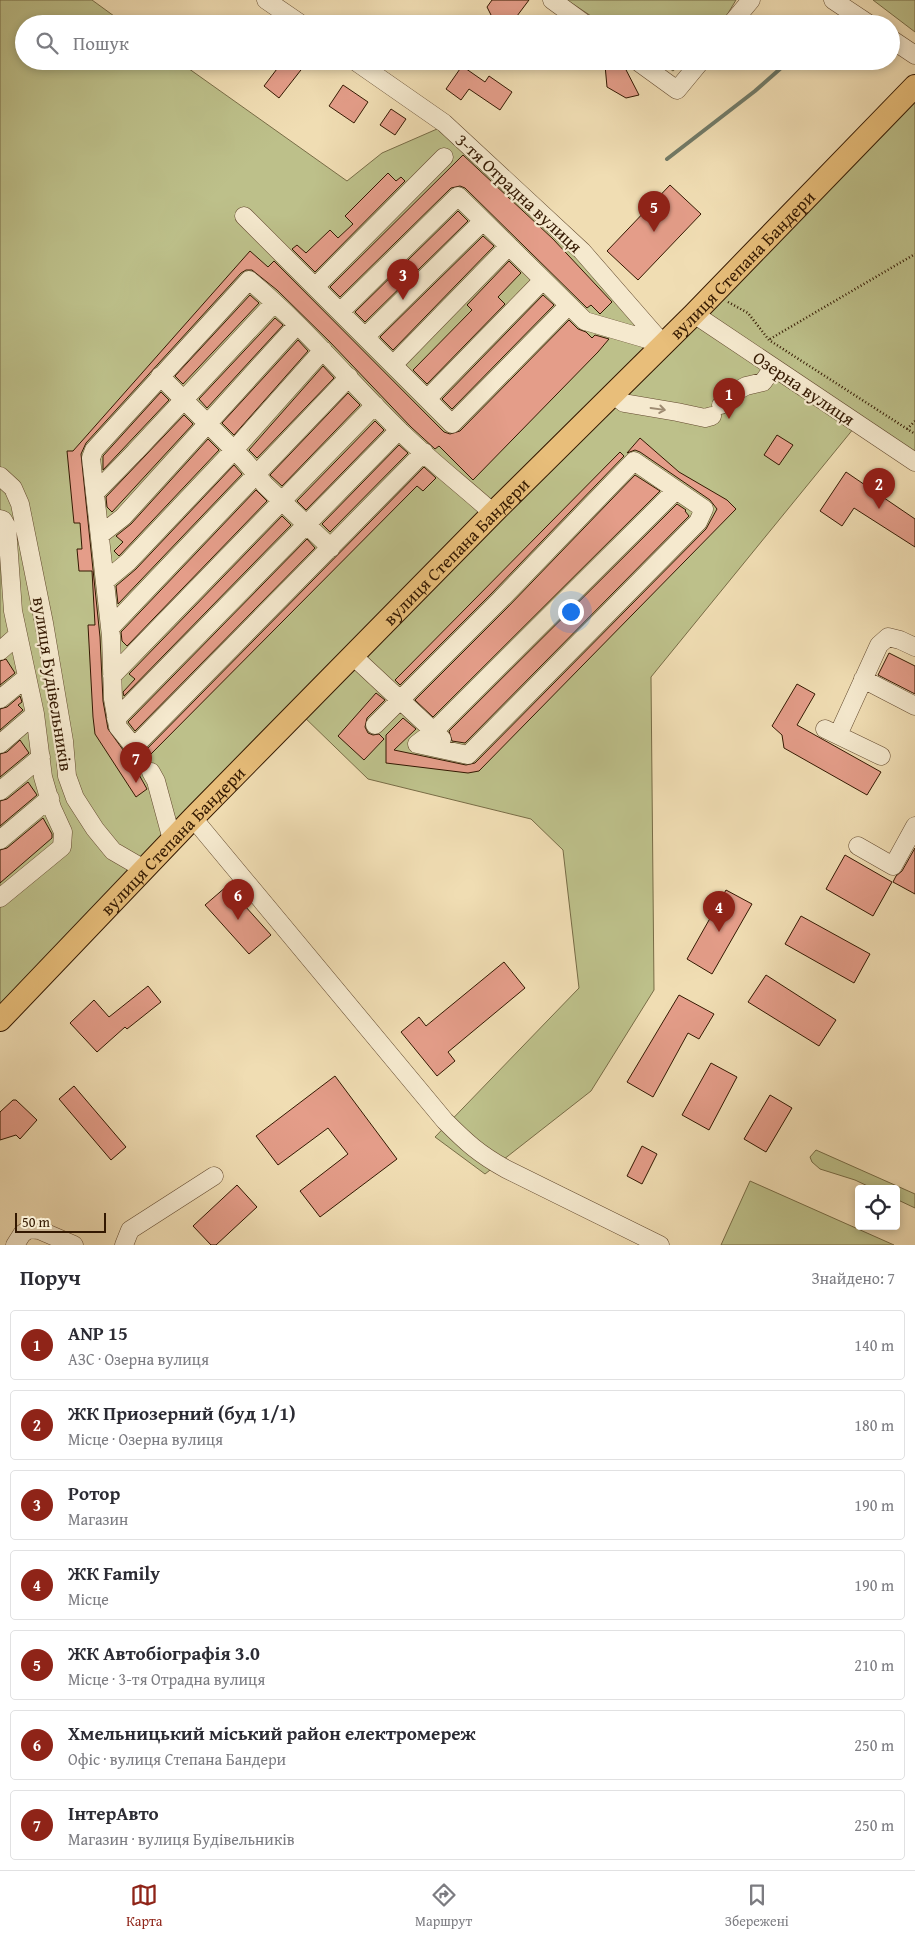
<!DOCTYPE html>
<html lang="uk">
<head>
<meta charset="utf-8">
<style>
	:root { --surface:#fff; --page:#f7f7f7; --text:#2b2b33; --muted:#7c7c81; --line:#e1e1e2; --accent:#8f2418 }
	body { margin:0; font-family:"Gentium Book Plus",serif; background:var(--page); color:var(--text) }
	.controls { position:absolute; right:15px; bottom:15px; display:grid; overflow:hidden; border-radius:5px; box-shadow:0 2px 8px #0003 }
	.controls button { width:45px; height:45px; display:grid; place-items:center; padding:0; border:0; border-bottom:1px solid var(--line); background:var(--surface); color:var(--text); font:25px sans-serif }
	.scale { position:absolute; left:15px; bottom:12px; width:91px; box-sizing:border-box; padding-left:5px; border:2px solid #331801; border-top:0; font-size:14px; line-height:18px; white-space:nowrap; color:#331801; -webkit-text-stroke:4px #f5e9ce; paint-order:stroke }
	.you { position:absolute; left:570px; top:611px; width:18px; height:18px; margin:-12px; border:4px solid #fff; border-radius:50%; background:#1a73e8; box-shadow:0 0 0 8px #1a73e833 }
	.badge { display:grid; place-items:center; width:32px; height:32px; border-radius:50%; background:var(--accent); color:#fff; font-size:16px; font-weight:700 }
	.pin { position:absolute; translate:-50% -41px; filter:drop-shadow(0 1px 2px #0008) }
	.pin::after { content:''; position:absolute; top:26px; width:18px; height:15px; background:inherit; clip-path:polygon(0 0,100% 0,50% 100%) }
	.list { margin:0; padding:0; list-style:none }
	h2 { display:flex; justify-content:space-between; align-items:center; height:65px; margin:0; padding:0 20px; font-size:21px }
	h2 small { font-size:16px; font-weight:400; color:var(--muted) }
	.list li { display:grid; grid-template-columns:32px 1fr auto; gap:15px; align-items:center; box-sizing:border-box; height:70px; margin:0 10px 10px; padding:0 10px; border:1px solid var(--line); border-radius:5px }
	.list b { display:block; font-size:19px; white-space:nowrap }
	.list p { margin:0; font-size:16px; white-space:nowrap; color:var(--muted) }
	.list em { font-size:16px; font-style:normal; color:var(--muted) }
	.icon { flex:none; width:28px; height:28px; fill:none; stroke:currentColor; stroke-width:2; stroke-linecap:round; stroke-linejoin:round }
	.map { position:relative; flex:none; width:915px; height:1245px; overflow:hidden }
	.search { position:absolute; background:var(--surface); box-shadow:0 2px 8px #0003; left:15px; right:15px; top:15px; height:55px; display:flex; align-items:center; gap:12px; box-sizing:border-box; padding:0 18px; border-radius:28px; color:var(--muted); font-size:19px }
	.sheet { height:625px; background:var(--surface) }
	nav { display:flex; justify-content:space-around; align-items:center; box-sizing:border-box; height:70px; border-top:1px solid var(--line); background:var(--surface); font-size:14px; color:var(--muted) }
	nav a { display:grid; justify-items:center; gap:2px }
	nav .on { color:var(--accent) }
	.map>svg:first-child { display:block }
	.green { fill:#bdc08a; stroke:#786c46 }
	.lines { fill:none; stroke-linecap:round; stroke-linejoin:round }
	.stream { stroke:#717a67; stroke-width:4 }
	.building { fill:#e49d89; stroke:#331801 }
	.minor-casing { stroke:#62492e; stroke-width:19 }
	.major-casing { stroke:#331801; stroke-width:24 }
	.path { stroke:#331801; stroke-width:2.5; stroke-dasharray:1 2.5; stroke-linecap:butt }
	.minor { stroke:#f5e9ce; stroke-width:18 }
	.major { stroke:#e8be7a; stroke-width:22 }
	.oneway { stroke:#9e8b72 }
	.labels { text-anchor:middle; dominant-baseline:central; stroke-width:4.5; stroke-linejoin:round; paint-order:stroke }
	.street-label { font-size:18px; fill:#331801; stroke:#f5e9ce }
</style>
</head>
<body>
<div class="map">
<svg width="915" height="1245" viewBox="0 0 915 1245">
	<rect width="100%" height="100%" fill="#f0ddb3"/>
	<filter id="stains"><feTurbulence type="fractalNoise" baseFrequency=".004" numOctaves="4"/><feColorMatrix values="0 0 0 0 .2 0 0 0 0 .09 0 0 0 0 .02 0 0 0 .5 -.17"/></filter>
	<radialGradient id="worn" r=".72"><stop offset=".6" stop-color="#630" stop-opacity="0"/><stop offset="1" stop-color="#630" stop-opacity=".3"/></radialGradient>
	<path class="green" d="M0 0H92L125 24H24V61H178L347 181 382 153 437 129 492 172 543 221 657 343 0 1012Z
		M567 0H736L727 15 719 24H603Z
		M873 0H915V32Z
		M659 61H684L673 71Z
		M915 94V456L702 314Z
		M694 322 854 428 651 677 654 990 591 1091 485 1174 435 1137 579 988 563 850 531 819 368 779 300 713Z
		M816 1150 915 1194V1208L896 1199V1189H874L855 1180 820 1169 812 1162 810 1157Z
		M750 1181 894 1245H721Z"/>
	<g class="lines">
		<path class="stream" d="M831 24 836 19
			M667 159 755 91 789 61"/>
	</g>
	<path class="building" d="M492 0H529L511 24H504L493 19 487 7Z
		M283 61H308L279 98 264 86Z
		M623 64 639 95 626 98 607 87 605 65Z
		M462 66 485 82 489 76 512 92 500 110 469 89 461 100 446 89Z
		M343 85 368 102 354 123 329 106Z
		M391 109 406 119 395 135 380 125Z
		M463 155 553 239 612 302 600 314 591 305 587 308 465 188 460 186 451 188 340 297 330 287Z
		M388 173 396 181 401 177 405 181 315 272 292 249 297 245 306 253 330 230 338 238 353 224 345 216Z
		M670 185 701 214 638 280 607 251Z
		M458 211 468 221 365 322 355 312Z
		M483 236 494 246 393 350 380 337Z
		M250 251 268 267 274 261 444 432 450 434 460 431 569 320 578 329 586 332 592 338 595 335 609 339 598 352 473 480 439 446 435 449 411 427 330 342 277 290 252 270H246L241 273 86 443 81 454 100 637 103 701 108 729 126 754 130 757H136L142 754 424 467 436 478 423 491 417 486 150 755 148 753 133 764 147 789 136 797 95 734 93 717 88 625H95L92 571H79L77 549H82L80 523H74L67 451H73Z
		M509 261 521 273 498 297 505 304 427 384 413 370 472 310 467 305Z
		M250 295 259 303 183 384 175 376Z
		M543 295 554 305 452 409 442 399Z
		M275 318 283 325 207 408 199 399Z
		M298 340 308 351 234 435 222 423Z
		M323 366 334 378 257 458 249 450Z
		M161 392 169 400 103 470V456Z
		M348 393 360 405 282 486 270 475Z
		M184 415 193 424 112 512 107 507 106 497Z
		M375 421 384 430 306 510 297 501Z
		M777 435 793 445 779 465 764 455Z
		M640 438 679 472 727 500 736 509 479 771 468 773 386 763V735L403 718 416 729 394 750 466 765 475 763 706 529 717 509 710 500 640 452 635 450 627 453Z
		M208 439 219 450 119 556 114 551 123 542 116 536 131 524Z
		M399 445 408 453 330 532 322 524Z
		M620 452 624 456 491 594 400 685 395 680Z
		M234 465 242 474 118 604 116 586 136 569Z
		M846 472 915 519V547L854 508 842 526 820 511Z
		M635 475 660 491 433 717 415 700 507 608Z
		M256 490 267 501 127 646 122 641 121 632Z
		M677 504 686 510 685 511 689 516 465 743 452 741 449 731Z
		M282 516 291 525 124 696 123 692 135 679 129 674Z
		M307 539 315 548 135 731 128 722Z
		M889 653 915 666V694L878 675Z
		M6 659 15 673 0 685V661Z
		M797 684 815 694 797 725 881 772 867 795 784 748 782 735 772 726Z
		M376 693 385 700 367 718 365 727 368 733 373 735 379 734 384 739 364 760 338 736Z
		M20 696 22 702 18 705 23 710 0 730V709L7 707Z
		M20 740 29 753 0 777V754L7 752Z
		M28 782 37 795 0 826V801L7 799Z
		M43 818 52 834V838L0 883V850L7 848Z
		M915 848V894L893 882 896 876 902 871Z
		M845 855 892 882 873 916 826 889Z
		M227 886 271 935 249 954 205 905Z
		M726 890 752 904 712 974 687 959Z
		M801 916 870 954 854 983 785 944Z
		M504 962 525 988 448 1052 455 1061 437 1076 401 1032 419 1017 426 1026Z
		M766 975 836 1020 819 1046 748 1002Z
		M148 986 161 1002 127 1029 125 1027 97 1052 70 1023 94 1000 109 1017Z
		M679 995 714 1014 699 1039 688 1033 653 1097 627 1082Z
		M711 1063 737 1077 709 1130 682 1115Z
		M335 1076 397 1159 320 1217 300 1191 348 1154 328 1128 278 1165 256 1136Z
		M74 1086 126 1147 111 1160 59 1099Z
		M770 1095 792 1108 766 1152 744 1139Z
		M13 1100H16L37 1120 20 1139 16 1135 0 1140V1112Z
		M642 1146 657 1154 642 1184 627 1176Z
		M237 1185 257 1207 216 1245H211L193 1226Z"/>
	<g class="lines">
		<g class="minor-casing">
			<path id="minor" d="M266 0 301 24
				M552 0 585 24
				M833 0 869 24
				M731 24 751 0
				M891 39 915 55
				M355 61 444 123 582 251 663 344
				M637 61 677 90 701 61
				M244 216 452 424 569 305
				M315 287 444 157
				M340 312 458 196 585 321 664 344
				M694 314 915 462
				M365 337 483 221
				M393 365 509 246
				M160 376 245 461 265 485 331 548
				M613 394 624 403 677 412 705 418 712 416
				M427 399 543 280
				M721 405 733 393 746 386 763 382 773 368
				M424 452 134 747 118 727 113 699 111 636 91 458 94 450 249 280C305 327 352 384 404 435 432 462 464 487 493 513
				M0 476 13 488 20 504 44 623 64 741 67 776 75 798 95 829 113 851 144 869
				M95 493 135 452 274 303
				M0 519 3 520 7 527 13 611 35 714 43 777 52 808 63 832 62 847 0 898
				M100 535 123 517 297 325
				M105 581 128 562 234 450 323 350
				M111 627 349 377
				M0 651 18 635
				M353 656 442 739
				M112 676 375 405
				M863 679 915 706
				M0 699 27 677
				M116 719 399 430
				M375 725 499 601 634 461 704 509 698 522 468 755
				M825 729 881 756
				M838 735 879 645 888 637 900 640 915 647
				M0 744 35 714
				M468 755 417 744 434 731 676 490
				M151 772 156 781 172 840
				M0 791 41 757
				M193 818 445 1121C467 1143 479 1154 506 1169L660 1245
				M0 840 50 798
				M858 846 893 866 915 826
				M15 1245 22 1234 29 1229 39 1230 74 1245
				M124 1245 130 1230 214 1176"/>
		</g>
		<g class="major-casing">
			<g id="major">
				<path id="s1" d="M0 1020 193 818 493 513 694 314 915 86"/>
			</g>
		</g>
		<path class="path" d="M728 302 748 313 769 340 915 434
			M770 339 915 254
			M907 429 915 421"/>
		<use href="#minor" class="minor"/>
		<use href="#major" class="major"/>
	</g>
	<defs><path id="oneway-shaft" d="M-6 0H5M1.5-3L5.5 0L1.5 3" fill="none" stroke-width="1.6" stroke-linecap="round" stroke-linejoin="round" transform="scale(1.25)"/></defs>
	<use class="oneway" href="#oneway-shaft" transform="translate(658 409) rotate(8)"/>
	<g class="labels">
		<g class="street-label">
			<text transform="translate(519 193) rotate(43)">3-тя Отрадна вулиця</text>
			<text stroke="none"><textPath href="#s1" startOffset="1059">вулиця Степана Бандери</textPath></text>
			<text transform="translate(804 388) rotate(34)">Озерна вулиця</text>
			<text stroke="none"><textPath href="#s1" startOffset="654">вулиця Степана Бандери</textPath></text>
			<text transform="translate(53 684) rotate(81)">вулиця Будівельників</text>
			<text stroke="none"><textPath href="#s1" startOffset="249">вулиця Степана Бандери</textPath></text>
		</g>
	</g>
	<rect width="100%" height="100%" filter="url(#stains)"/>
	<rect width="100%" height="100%" fill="url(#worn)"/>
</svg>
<div class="controls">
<button><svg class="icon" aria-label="locate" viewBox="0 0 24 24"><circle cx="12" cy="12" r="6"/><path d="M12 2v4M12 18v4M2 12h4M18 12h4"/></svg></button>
</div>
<div class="scale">50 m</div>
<div class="you"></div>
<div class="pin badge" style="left:729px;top:419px">1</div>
<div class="pin badge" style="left:879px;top:509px">2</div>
<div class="pin badge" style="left:403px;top:300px">3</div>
<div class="pin badge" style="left:719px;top:932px">4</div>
<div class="pin badge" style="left:654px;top:232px">5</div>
<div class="pin badge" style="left:238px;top:920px">6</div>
<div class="pin badge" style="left:136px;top:783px">7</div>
<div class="search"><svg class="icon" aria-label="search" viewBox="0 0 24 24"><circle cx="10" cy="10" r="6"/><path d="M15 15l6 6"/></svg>Пошук</div>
</div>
<section class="sheet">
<h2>Поруч<small>Знайдено: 7</small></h2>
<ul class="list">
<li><span class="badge">1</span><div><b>ANP 15</b><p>АЗС · Озерна вулиця</p></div><em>140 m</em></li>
<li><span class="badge">2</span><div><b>ЖК Приозерний (буд 1/1)</b><p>Місце · Озерна вулиця</p></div><em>180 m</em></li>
<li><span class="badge">3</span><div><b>Ротор</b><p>Магазин</p></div><em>190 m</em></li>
<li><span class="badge">4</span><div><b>ЖК Family</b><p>Місце</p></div><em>190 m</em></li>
<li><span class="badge">5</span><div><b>ЖК Автобіографія 3.0</b><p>Місце · 3-тя Отрадна вулиця</p></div><em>210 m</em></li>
<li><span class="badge">6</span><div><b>Хмельницький міський район електромереж</b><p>Офіс · вулиця Степана Бандери</p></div><em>250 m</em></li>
<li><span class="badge">7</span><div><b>ІнтерАвто</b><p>Магазин · вулиця Будівельників</p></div><em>250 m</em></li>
</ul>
</section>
<nav>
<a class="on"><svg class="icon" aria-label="map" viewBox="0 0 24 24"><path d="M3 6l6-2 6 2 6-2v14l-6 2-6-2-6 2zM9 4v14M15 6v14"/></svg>Карта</a>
<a><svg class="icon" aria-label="directions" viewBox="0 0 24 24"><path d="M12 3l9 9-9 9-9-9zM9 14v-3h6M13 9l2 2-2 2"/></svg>Маршрут</a>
<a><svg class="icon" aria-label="saved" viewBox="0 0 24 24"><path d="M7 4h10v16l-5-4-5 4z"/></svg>Збережені</a>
</nav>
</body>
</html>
